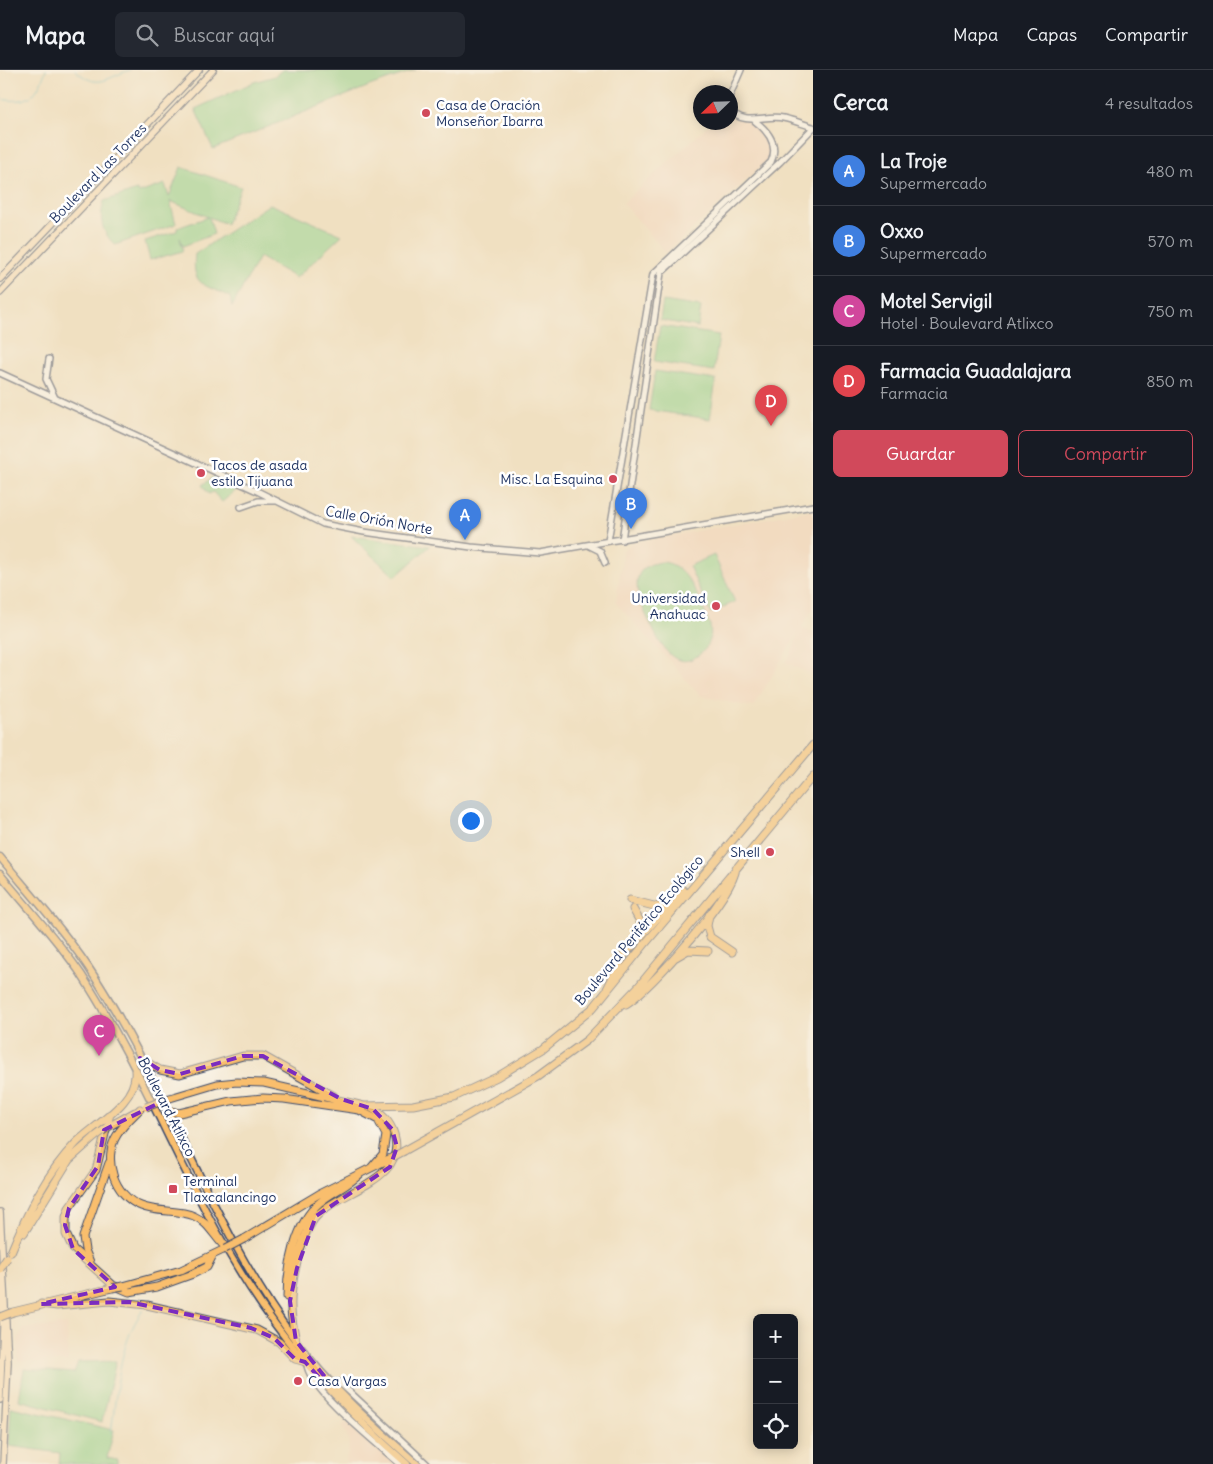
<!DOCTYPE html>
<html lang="es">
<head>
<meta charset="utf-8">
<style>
	:root { --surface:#171b24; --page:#242831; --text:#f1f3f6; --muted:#9ea1a6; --line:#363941; --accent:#d1495b }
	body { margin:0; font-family:Delius,sans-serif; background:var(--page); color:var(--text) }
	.controls { position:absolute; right:15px; bottom:15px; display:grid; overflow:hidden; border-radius:8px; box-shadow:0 2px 12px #0003 }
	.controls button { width:45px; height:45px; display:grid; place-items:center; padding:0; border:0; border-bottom:1px solid var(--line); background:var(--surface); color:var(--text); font:25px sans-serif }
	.compass { position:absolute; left:693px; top:15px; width:45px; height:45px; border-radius:50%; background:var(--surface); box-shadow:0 2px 12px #0003; rotate:247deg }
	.you { position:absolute; left:470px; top:750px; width:18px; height:18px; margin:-12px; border:4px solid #fff; border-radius:50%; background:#1a73e8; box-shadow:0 0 0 8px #1a73e833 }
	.badge { display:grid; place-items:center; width:32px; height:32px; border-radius:50%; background:var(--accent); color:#fff; font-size:16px; font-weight:700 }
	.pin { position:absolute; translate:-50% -41px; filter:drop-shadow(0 1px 2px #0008) }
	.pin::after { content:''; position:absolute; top:26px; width:18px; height:15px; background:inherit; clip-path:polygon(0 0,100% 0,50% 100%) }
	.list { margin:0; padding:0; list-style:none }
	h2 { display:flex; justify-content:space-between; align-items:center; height:65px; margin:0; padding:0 20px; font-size:21px }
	h2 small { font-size:16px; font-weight:400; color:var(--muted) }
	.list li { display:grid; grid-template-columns:32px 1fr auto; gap:15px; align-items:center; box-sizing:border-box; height:70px; padding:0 20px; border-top:1px solid var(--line) }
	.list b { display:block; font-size:19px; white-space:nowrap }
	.list p { margin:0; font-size:16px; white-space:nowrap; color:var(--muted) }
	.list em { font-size:16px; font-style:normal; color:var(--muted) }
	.actions { display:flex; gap:10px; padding:15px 20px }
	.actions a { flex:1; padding:11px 0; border:1px solid var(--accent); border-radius:8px; text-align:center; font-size:18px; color:var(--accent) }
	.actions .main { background:var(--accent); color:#fff }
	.icon { flex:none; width:28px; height:28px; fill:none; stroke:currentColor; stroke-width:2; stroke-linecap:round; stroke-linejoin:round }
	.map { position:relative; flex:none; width:813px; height:1394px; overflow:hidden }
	header { display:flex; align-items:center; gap:30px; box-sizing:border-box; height:70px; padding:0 25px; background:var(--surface); border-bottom:1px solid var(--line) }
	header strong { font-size:24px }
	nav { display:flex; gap:28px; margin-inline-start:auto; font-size:18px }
	.search { width:350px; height:45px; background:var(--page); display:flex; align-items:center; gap:12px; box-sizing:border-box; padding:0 18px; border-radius:8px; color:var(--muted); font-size:19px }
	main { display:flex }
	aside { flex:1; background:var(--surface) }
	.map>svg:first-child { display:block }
	.built { fill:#f3d4bf }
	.green { fill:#8ad591; stroke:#528278 }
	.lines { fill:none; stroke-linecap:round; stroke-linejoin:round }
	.stream { stroke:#48b6c2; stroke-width:1 }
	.tertiary-casing { stroke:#3b4a6d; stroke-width:8 }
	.secondary-casing { stroke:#3b4a6d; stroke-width:8 }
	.primary-casing { stroke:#3b4a6d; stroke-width:9 }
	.trunk-casing { stroke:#3b4a6d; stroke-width:9 }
	.tertiary { stroke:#fff; stroke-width:5 }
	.secondary { stroke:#fde5c5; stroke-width:5.5 }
	.primary { stroke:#f9be6d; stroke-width:6 }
	.trunk { stroke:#f9be6d; stroke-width:7 }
	.trunk-bridge-casing { stroke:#3b4a6d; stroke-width:9; stroke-linecap:butt }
	.trunk-bridge { stroke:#f9be6d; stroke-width:7 }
	.marked { fill:none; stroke:#7b2cbf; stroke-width:4; stroke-dasharray:10 6; stroke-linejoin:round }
	.poi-dot { fill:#d1495b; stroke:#fff; stroke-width:2 }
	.labels { text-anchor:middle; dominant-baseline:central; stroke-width:5; stroke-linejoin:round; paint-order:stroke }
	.poi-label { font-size:14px; fill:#1b2f5e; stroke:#fff; text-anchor:start }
	.street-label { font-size:14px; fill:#1b2f5e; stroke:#fff }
</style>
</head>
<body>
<header>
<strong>Mapa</strong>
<div class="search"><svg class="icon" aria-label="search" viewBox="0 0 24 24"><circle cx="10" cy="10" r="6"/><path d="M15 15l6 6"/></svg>Buscar aquí</div>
<nav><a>Mapa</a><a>Capas</a><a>Compartir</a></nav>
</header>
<main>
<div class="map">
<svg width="813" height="1394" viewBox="0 0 813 1394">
	<rect width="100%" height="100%" fill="#fff"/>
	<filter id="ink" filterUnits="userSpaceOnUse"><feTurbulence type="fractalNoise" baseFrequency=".02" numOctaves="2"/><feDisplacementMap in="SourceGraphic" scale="10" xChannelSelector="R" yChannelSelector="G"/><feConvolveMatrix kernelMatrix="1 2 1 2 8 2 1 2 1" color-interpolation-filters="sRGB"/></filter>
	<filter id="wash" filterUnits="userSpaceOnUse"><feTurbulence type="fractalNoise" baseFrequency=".0096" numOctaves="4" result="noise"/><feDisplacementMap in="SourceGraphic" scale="20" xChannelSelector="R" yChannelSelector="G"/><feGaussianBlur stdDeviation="1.12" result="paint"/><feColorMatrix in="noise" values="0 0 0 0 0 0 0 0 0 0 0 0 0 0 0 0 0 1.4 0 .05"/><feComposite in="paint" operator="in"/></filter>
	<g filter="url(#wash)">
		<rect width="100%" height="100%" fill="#f0e0c1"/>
		<path class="built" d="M731 48 741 49 760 58 768 71 770 84 768 90 666 183 623 133 711 53 730 52Z
			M813 440V539L801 558 813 562V605L785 593 790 586 799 561 753 637 701 626 616 533 623 480 631 473Z
			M67 1254 68 1292 18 1291V1268L24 1259Z
			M347 1351 373 1373 396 1394H346L350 1372 342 1356Z"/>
		<path class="green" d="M282 0H416L372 15 213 79 195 39 254 12 275 6Z
			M181 97 241 117 226 154 209 147 214 164 183 176 180 168 183 181 150 190 145 171 177 161V158L208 147 170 131 176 154 115 175C101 161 99 149 104 131L137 120 139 123 165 114 169 127Z
			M270 134 342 165 296 208 259 187 232 237 230 227C205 214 191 217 195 184Z
			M663 231 701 237 698 257 660 250Z
			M660 256 719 265 714 301 654 292Z
			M655 301 716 310 710 349 649 340Z
			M213 407 239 418 222 432 213 422 209 424 202 415Z
			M351 466 430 476 395 507Z
			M714 485 735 532 710 543 689 496Z
			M661 492C688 492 701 533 710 555 712 566 710 576 701 583 675 606 659 572 650 553 639 531 623 497 661 492Z
			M116 1291 102 1352 19 1330 24 1299 74 1303 78 1292Z
			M11 1337 114 1360 107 1388 117 1390V1394H59L60 1383 9 1376Z"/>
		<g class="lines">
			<path class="stream" d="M75 0C99 21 105 8 130 0
				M0 29C30 34 36 27 46 0
				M111 1363C117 1323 118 1274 143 1240"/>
		</g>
	</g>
	<g filter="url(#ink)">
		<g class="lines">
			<g class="tertiary-casing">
				<path id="tertiary" d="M730 25 741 0
					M730 40C745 57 765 44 783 48 793 50 803 54 813 57
					M49 289 46 309 55 328
					M0 303 255 420 323 454 364 462 471 477 540 483 813 436
					M241 437 258 431H277
					M622 470 661 203 780 92 813 58
					M608 471 653 204 771 92C779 75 768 61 755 51
					M588 475 600 481 605 493
					M307 1294C307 1318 380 1376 400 1394
					M321 1320 329 1312H339L427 1394"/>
			</g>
			<g class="secondary-casing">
				<path id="secondary" d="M0 209 199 0
					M0 223 213 0
					M0 1142 8 1292 3 1394
					M0 1204 3 1257 0 1330"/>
			</g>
			<g class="primary-casing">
				<path id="primary" d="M0 787C33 827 69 866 96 909 170 1025 213 1159 295 1270 330 1317 373 1355 417 1394
					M0 804C27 837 57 869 81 904 154 1016 195 1146 275 1254 313 1306 359 1352 407 1394"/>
			</g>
			<g class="trunk-casing">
				<path id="trunk" d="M630 830 658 837 670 833
					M633 839 642 855 639 865
					M709 845 707 856 710 867 732 882
					M676 887 688 880 708 881
					M607 919 624 885 683 820
					M626 934C651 919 733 826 736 798
					M140 988 160 1000 180 1004 243 986H263L334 1026
					M170 1028 217 1014 237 1012 264 1013 364 1036 413 1035 454 1027 497 1007 543 979 593 938 645 874 813 675
					M140 1039C132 1047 123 1055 117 1065 102 1088 114 1126 141 1136 158 1143 178 1139 194 1146 208 1152 214 1166 224 1176
					M168 1040 179 1043 231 1031 263 1028 284 1029 359 1040 378 1050 386 1065 383 1084 371 1098
					M110 1044 96 1100 69 1138 66 1147V1164L73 1179 113 1215 129 1222 157 1217 193 1204 207 1197 212 1187
					M108 1057 135 1042
					M404 1081 538 1006 587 970 638 917 813 706
					M24 1163 69 1090 96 1066
					M244 1169 319 1124 393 1087
					M11 1182C27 1143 46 1104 76 1073 95 1054 138 1032 135 1001
					M90 1192 85 1180 83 1167 109 1093
					M123 1216 181 1200 225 1179
					M287 1227C287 1197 295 1154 319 1133 332 1122 348 1116 360 1104
					M41 1234 57 1236 109 1231 147 1235 257 1260 279 1272 295 1289 306 1292
					M13 1242 112 1218
					M296 1271C294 1260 291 1249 291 1237 290 1215 300 1171 312 1152 332 1120 409 1114 394 1064 390 1051 380 1042 369 1037"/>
			</g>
			<use href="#tertiary" class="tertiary"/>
			<use href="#secondary" class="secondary"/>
			<use href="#primary" class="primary"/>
			<use href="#trunk" class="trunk"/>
			<g class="trunk-bridge-casing">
				<path id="trunk-bridge" d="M146 1037 170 1028
					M96 1066 108 1057
					M393 1087 404 1081
					M225 1179 244 1169
					M0 1199 7 1188
					M112 1218 123 1216
					M0 1247 13 1242"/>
			</g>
			<use href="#trunk-bridge" class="trunk-bridge"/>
		</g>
	</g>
	<path d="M0 0H813V1394H0ZM243 986H263L341 1029 373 1039 392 1059 397 1077 390 1097 316 1146 297 1198 290 1231 296 1271 329 1312 326 1315 305 1292 295 1289 274 1268 251 1258 129 1232 41 1234 115 1217 73 1179 65 1155 69 1138 98 1096 104 1060 163 1031 140 988 160 1000 180 1004Z" fill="#f0e0c1" fill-opacity=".55" fill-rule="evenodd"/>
	<path class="marked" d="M243 986H263L341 1029 373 1039 392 1059 397 1077 390 1097 316 1146 297 1198 290 1231 296 1271 329 1312 326 1315 305 1292 295 1289 274 1268 251 1258 129 1232 41 1234 115 1217 73 1179 65 1155 69 1138 98 1096 104 1060 163 1031 140 988 160 1000 180 1004Z"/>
	<g class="poi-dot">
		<circle cx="426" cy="43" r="5"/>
		<circle cx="201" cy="403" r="5"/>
		<circle cx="613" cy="409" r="5"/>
		<circle cx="716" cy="536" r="5"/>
		<circle cx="770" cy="782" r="5"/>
		<rect x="168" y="1114" width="10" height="10" rx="2.5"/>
		<circle cx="298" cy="1311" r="5"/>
	</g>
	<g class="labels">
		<g class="poi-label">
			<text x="436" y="35">Casa de Oración<tspan x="436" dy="16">Monseñor Ibarra</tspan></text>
			<text x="211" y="395">Tacos de asada<tspan x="211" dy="16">estilo Tijuana</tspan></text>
			<text x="603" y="409" text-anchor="end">Misc. La Esquina</text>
			<text x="706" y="528" text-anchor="end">Universidad<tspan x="706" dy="16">Anahuac</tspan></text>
			<text x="760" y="782" text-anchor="end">Shell</text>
			<text x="183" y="1111">Terminal<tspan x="183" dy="16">Tlaxcalancingo</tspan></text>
			<text x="308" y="1311">Casa Vargas</text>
		</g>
		<g class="street-label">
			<text transform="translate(98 103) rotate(-46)">Boulevard Las Torres</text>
			<text transform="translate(379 450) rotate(10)">Calle Orión Norte</text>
			<text transform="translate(639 860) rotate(-50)">Boulevard Periférico Ecológico</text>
			<text transform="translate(167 1037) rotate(63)">Boulevard Atlixco</text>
		</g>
	</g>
</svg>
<div class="controls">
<button>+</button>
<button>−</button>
<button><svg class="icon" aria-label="locate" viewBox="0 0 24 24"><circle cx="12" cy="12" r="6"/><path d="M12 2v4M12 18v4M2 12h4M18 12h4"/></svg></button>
</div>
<svg class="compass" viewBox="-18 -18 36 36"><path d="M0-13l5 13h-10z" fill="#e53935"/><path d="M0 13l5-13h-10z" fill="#9ea1a6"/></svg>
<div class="you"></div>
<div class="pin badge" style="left:465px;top:470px;background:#3f7fe0">A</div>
<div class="pin badge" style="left:631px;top:459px;background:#3f7fe0">B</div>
<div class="pin badge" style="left:99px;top:986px;background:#d1479c">C</div>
<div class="pin badge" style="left:771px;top:356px;background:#e0444e">D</div>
</div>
<aside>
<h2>Cerca<small>4 resultados</small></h2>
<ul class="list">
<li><span class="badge" style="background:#3f7fe0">A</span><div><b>La Troje</b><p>Supermercado</p></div><em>480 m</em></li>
<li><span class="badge" style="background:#3f7fe0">B</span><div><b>Oxxo</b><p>Supermercado</p></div><em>570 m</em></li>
<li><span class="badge" style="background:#d1479c">C</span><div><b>Motel Servigil</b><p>Hotel · Boulevard Atlixco</p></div><em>750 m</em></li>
<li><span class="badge" style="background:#e0444e">D</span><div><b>Farmacia Guadalajara</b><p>Farmacia</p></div><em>850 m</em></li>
</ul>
<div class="actions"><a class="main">Guardar</a><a>Compartir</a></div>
</aside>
</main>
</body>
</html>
